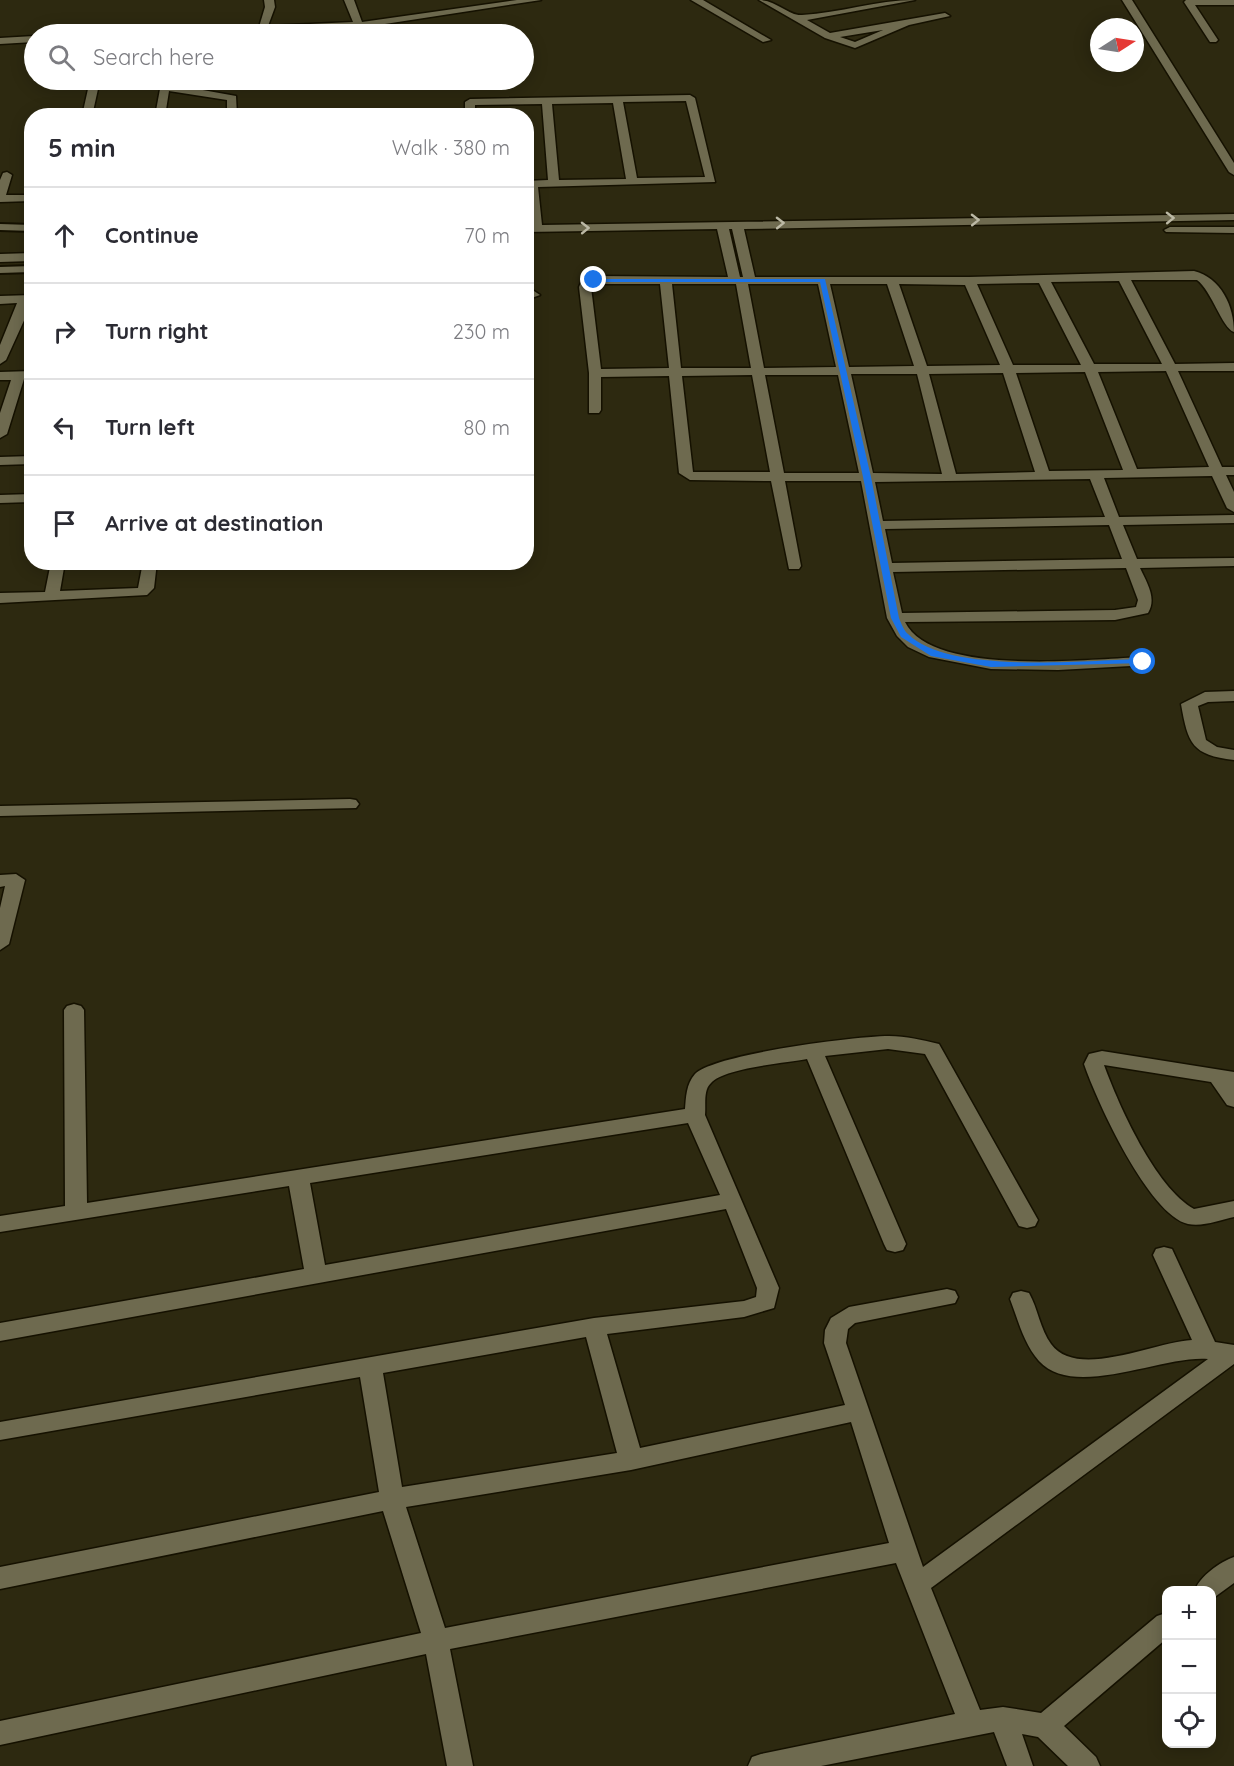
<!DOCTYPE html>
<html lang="en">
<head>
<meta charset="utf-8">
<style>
	:root { --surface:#fff; --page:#f7f7f7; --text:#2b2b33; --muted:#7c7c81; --line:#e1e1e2 }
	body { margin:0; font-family:Quicksand,sans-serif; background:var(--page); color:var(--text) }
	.controls { position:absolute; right:18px; bottom:18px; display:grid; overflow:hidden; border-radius:12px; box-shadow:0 3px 15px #0003 }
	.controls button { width:54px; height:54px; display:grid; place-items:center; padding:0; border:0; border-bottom:2px solid var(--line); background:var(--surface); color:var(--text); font:30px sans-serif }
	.compass { position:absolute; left:1090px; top:18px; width:54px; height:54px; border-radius:50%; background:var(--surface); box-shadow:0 3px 15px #0003; rotate:78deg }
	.stop { position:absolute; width:18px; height:18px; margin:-14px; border:4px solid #1a73e8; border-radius:50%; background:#fff }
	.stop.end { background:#1a73e8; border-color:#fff; box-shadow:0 2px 6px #0008 }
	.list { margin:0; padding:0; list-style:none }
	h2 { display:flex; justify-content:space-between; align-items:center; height:78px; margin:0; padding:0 24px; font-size:26px }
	h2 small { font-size:20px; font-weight:400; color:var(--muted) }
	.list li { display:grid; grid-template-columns:39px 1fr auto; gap:18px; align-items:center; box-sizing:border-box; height:96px; padding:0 24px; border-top:2px solid var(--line) }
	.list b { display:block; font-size:22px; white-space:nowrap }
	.list em { font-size:20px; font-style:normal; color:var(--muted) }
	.icon { flex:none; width:33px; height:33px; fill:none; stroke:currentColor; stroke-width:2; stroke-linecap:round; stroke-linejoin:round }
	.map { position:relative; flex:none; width:1234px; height:1766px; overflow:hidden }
	.search { position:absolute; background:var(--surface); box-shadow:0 3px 15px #0003; left:24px; top:24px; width:510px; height:66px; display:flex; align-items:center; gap:15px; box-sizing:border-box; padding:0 21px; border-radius:33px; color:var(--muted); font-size:22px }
	.panel { position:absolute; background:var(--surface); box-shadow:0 3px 15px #0003; left:24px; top:108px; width:510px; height:462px; border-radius:24px }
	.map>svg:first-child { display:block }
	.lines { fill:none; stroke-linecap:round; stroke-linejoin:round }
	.lane-casing { stroke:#151100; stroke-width:4 }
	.street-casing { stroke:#151100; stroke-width:3 }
	.lane { fill:#6e6a4f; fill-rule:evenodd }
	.street { fill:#6e6a4f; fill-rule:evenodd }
	.oneway { stroke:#bcb9a5 }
	.route { fill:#1a73e8 }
</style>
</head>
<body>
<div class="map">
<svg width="1234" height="1766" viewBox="0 0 1234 1766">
	<rect width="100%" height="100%" fill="#2d2910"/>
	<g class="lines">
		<g class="lane-casing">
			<path id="lane" d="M0 224 32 225V231L0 230Z
				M32 266V272L0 273V267Z"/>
		</g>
		<g class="street-casing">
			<path id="street" d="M264 0H274L275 7 268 26 353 22 344 0H354L362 22 517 0H541L359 28 262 34H154L159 31 259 27 265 7Z
				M691 0H703L771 40 763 42Z
				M759 0C776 0 789 16 802 15 840 13 876 0 915 0L807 20 830 33 945 13 950 16 909 25 855 48 825 38ZM883 30 855 42 840 37Z
				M1122 0H1132L1234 163V175L1229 172Z
				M1186 0H1234V5H1195L1218 40 1216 42H1210L1184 2Z
				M34 36V42L0 44V38Z
				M90 80H100L92 116H82Z
				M132 80H147L236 96 237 116H227V100L169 91 165 116H155L160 89Z
				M690 95 695 98 715 182 538 187 542 225 1234 214V220L744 229 755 277H969L1194 271C1221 278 1234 306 1234 332 1222 328 1212 291 1197 280H1131L1175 364 1234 363V371H1178L1222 467H1234V475H1226L1234 492V512L1227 508 1212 476 1104 478 1119 517 1234 515V523L1123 525 1137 559 1234 558V566L1140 568C1147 583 1157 598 1148 613L1115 620 905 622C932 677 1089 659 1143 657L1151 662 1149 665 1058 670 991 669 929 657 908 647 897 636 887 618 861 481H785L801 566 799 569H789L771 481 690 480 679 473 669 376 601 377V410L599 413H589V373L579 287 582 280 594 276 728 277 717 229 526 232V226L531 225 526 181 548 180 542 104 475 105V116H465V102L470 99ZM686 101 705 177 637 178 623 102ZM613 103 626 179 559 180 552 104ZM729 229H732L743 277H740ZM1119 281 1162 364H1094L1051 282ZM1039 283 1081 365H1013L977 284ZM595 284H660L669 368 601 369 591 287ZM672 284H736L751 368H681ZM748 284H818L836 367 764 368ZM830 284H887L914 366 849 367ZM899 284 965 285 1000 365 927 366ZM1166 371 1209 467 1137 469 1098 372ZM1085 372 1123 470 1049 471 1016 373ZM1003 373 1035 472 956 474 929 374ZM851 374H917L942 474 873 473ZM752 375 770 472H693L682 376ZM765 375H838L859 473H784ZM1090 479 1105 517 883 521 875 482ZM1109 525 1122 559 892 563 885 529ZM1126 568 1138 600 1136 607 1115 610 902 613 893 572Z
				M7 172 12 175 6 195H32V201L0 202V180L3 173Z
				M1170 227H1234V233L1166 232 1164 230Z
				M32 253V261L0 262V254Z
				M526 292 534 291 540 295 526 300Z
				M32 295V303L6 360 0 364V345L17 303 0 304V296Z
				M32 371V379H24L7 434 0 438V413L11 380H0V372Z
				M32 456V464L0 465V457Z
				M32 494V502L0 503V495Z
				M51 562H65L60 591 138 588 143 562H157L154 588 147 595 0 603V593L45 592Z
				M1234 691V701L1208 702 1198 706 1206 740 1217 747 1234 750V760C1192 755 1188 744 1181 704L1205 692Z
				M350 799 356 800 359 804 356 808 0 816V806Z
				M16 874 25 880 9 944 0 950V908L5 886 0 887V875Z
				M74 1004 81 1006 84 1010 87 1203 685 1109C686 1098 686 1084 695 1074 714 1054 857 1036 889 1036 906 1036 922 1040 939 1044L1038 1220 1035 1226 1027 1228 1019 1226 925 1054 888 1049 825 1056 906 1244 903 1250 895 1252 887 1250 884 1244 807 1059C785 1063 724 1068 711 1083 703 1090 706 1105 705 1115L779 1288 774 1308 744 1317 607 1334 640 1448 845 1405 824 1343 825 1330 831 1318 849 1307 947 1289 955 1291 958 1297 955 1303 855 1323 848 1329 846 1343 923 1567 1208 1359C1162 1355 1074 1400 1039 1361 1024 1344 1018 1320 1010 1299L1013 1293 1021 1291 1029 1293C1038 1309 1040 1329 1051 1344 1077 1380 1154 1342 1192 1340L1153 1255 1156 1249 1164 1247 1172 1249 1215 1342 1234 1345V1364L931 1588 980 1710 1003 1707 1041 1713 1157 1616 1166 1613V1639L1064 1726 1096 1757 1100 1766H1068L1038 1737 1022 1734 1033 1766H1007L994 1732 821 1766H748L752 1757 761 1754 955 1714 896 1563 450 1649 473 1766H447L426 1654 0 1745V1721L421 1633 383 1511 0 1589V1567L379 1492 360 1377 0 1440V1422L594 1318 744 1301 756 1297 757 1288 726 1209 0 1341V1323L304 1269 289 1186 0 1232V1216L65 1206 64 1010 67 1006ZM688 1123 720 1195 325 1265 310 1183ZM586 1337 617 1453 402 1487 383 1373ZM851 1422 889 1543 445 1628 406 1507 631 1470Z
				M1102 1051 1234 1072V1107L1227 1105 1211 1082 1104 1065C1119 1106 1155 1187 1194 1209L1234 1201V1217C1220 1220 1203 1227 1188 1224 1149 1215 1097 1102 1084 1064L1089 1054Z
				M1234 1557V1583L1212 1599V1590H1195C1200 1576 1220 1562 1234 1557Z"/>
		</g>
		<use href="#lane" class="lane"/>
		<use href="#street" class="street"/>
	</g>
	<defs><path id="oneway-chevron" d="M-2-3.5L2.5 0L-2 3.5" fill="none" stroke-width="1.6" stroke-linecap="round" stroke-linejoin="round" transform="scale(1.5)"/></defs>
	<g class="oneway">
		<use href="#oneway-chevron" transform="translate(1170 218) rotate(-1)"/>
		<use href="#oneway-chevron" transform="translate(975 220) rotate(-1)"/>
		<use href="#oneway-chevron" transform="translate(780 223) rotate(-1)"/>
		<use href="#oneway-chevron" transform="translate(585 228) rotate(-1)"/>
	</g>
	<path class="route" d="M592 279H825L871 477 899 618C901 623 904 631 908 634 949 675 1086 660 1143 659L1146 663 991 667 931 656 901 637 891 618 863 477 820 282H594Z"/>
</svg>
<div class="controls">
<button>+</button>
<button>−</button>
<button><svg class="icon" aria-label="locate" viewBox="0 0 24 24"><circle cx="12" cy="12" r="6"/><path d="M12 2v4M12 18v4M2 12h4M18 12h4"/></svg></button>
</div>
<svg class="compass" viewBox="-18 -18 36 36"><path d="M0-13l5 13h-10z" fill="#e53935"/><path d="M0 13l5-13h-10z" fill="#7c7c81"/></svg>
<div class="stop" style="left:1143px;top:662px"></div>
<div class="stop end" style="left:594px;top:280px"></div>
<div class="search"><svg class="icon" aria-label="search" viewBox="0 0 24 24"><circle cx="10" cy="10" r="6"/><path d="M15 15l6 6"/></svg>Search here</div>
<section class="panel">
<h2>5 min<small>Walk · 380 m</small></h2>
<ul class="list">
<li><svg class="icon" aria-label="ahead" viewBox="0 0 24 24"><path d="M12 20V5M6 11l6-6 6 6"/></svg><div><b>Continue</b></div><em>70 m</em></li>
<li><svg class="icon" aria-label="right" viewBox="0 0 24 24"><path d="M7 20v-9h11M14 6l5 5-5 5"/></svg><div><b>Turn right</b></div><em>230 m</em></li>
<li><svg class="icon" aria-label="left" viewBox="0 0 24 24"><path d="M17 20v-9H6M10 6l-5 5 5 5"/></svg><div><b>Turn left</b></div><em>80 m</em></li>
<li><svg class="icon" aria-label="arrive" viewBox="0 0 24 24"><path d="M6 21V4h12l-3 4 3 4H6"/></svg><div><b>Arrive at destination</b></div></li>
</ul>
</section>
</div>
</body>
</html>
